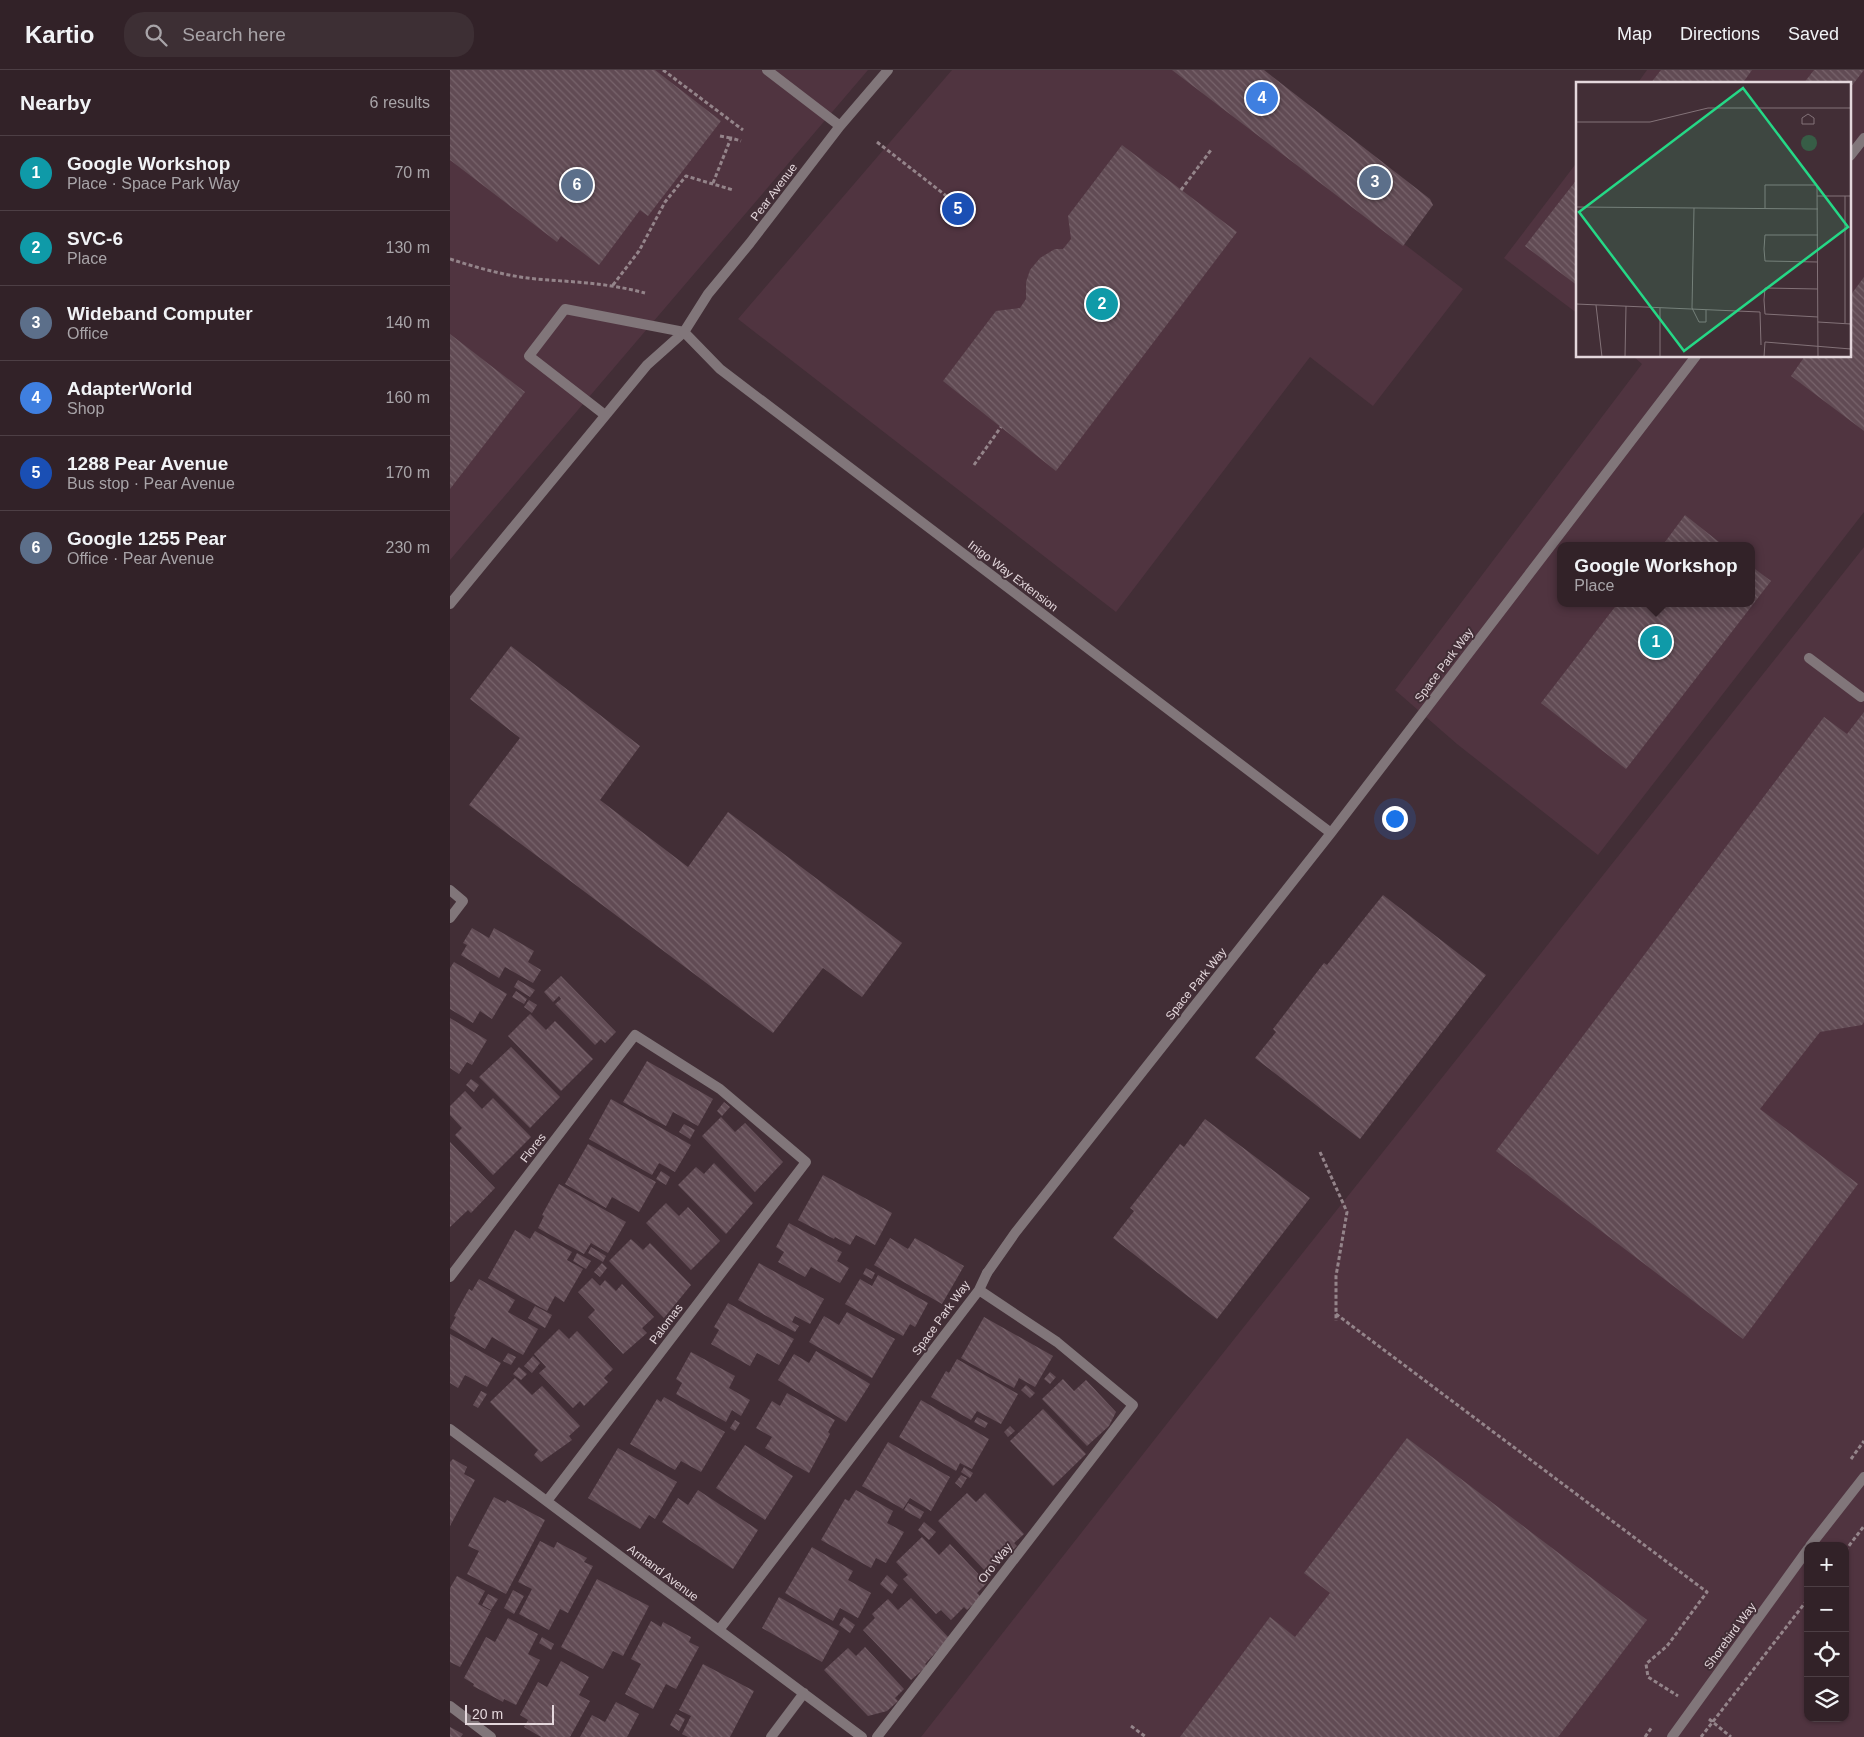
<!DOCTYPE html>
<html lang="en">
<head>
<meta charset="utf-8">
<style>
	:root { --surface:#322228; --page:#3d2f34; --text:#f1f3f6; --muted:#a8a4a8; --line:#4d3f45; --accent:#8c9099 }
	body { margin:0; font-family:Helvetica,sans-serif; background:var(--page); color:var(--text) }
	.controls { position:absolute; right:15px; bottom:15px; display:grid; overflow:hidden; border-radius:10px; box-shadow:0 1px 4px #0004 }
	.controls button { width:45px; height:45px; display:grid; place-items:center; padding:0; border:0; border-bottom:1px solid var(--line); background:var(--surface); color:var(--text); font:25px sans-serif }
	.scale { position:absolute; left:15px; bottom:12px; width:89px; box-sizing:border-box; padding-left:5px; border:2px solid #e4d7dc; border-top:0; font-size:14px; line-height:18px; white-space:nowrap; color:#e4d7dc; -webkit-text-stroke:4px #422e36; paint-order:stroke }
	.you { position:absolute; left:944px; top:748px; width:18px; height:18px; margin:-12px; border:4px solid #fff; border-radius:50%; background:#1a73e8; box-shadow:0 0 0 8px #1a73e833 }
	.badge { display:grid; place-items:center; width:32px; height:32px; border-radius:50%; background:var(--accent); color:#fff; font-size:16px; font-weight:700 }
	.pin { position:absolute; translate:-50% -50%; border:2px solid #fff; box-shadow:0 1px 5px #0006 }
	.popup { position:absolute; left:1107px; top:472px; width:198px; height:65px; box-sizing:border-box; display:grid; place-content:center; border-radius:10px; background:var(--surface); filter:drop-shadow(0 1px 4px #0005); font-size:16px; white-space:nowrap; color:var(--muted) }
	.popup b { font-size:19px; color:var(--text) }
	.popup::after { content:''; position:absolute; left:50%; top:100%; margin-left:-10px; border:10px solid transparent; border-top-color:var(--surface) }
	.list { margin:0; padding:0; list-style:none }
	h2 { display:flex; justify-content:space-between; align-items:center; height:65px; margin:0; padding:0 20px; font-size:21px }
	h2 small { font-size:16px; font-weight:400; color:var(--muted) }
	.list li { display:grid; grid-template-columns:32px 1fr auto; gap:15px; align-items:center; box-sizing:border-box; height:75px; padding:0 20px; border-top:1px solid var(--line) }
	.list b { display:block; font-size:19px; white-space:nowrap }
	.list p { margin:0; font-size:16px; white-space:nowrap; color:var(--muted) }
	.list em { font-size:16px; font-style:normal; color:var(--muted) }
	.icon { flex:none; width:28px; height:28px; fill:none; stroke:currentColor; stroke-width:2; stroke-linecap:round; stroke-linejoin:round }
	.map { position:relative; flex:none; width:1414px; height:1667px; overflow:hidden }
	header { display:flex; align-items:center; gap:30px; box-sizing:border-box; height:70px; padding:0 25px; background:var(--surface); border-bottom:1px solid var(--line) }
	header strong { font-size:24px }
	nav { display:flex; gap:28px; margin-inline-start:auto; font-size:18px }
	.search { width:350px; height:45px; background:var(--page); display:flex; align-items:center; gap:12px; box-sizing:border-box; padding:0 18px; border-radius:20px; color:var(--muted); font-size:19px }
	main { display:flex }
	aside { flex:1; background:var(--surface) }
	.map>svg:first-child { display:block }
	.built { fill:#503440; fill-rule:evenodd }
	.building { fill:url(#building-back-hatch) }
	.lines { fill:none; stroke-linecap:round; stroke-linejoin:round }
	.path { stroke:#94848a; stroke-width:3; stroke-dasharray:4 2.5; stroke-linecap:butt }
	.service { stroke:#81767a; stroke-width:10 }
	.minor { stroke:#81767a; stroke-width:10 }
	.labels { text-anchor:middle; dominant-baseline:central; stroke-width:4; stroke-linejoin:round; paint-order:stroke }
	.street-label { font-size:12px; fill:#e4d7dc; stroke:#422e36 }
	.inset-road { fill:none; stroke:#837278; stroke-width:1 }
	.view { fill:#25d886; fill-opacity:0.15; stroke:#25d886; stroke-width:2.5 }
	.inset-edge { fill:none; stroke:#e4d7dc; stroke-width:2.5 }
</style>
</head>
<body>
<header>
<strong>Kartio</strong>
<div class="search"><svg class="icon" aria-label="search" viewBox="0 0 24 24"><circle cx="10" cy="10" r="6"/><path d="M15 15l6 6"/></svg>Search here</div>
<nav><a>Map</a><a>Directions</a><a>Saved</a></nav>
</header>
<main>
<aside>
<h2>Nearby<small>6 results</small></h2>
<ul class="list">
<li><span class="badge" style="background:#0f9aa8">1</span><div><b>Google Workshop</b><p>Place · Space Park Way</p></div><em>70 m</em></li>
<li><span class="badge" style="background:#0f9aa8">2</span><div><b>SVC-6</b><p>Place</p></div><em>130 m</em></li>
<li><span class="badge" style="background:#5c6f8a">3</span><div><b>Wideband Computer</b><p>Office</p></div><em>140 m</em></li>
<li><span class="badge" style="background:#3f7fe0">4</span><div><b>AdapterWorld</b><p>Shop</p></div><em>160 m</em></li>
<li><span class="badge" style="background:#1a4fb4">5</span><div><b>1288 Pear Avenue</b><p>Bus stop · Pear Avenue</p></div><em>170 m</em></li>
<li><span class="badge" style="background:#5c6f8a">6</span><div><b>Google 1255 Pear</b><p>Office · Pear Avenue</p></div><em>230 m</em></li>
</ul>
</aside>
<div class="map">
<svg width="1414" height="1667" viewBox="0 0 1414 1667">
	<defs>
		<pattern id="building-back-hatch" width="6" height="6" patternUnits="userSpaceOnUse" patternTransform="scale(1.25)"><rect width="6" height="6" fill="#614b54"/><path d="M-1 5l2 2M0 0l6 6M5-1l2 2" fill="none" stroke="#78646c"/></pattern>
	</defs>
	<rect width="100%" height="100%" fill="#422e36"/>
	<path class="built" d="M0 0H418L0 490Z
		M502 0H727L1013 219 923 336 860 287 666 542 288 249Z
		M1197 0H1414V442L1148 785 1007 674 945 620 1192 294 1183 286H1400V14H1187ZM1111 476H1301V533H1111Z
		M1128 91V244L1054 188Z
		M1414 477V1667H471L723 1346ZM1358 1476H1395V1648H1358Z"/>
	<path class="building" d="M0 0H205L271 51 198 146 190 140 149 195 111 166 107 172 0 90Z
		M722 0H814L980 129 983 135 953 176Z
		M1211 0H1302L1292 14H1200Z
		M1364 0H1414L1400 18V14H1353Z
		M672 75 787 162 606 401 493 311 546 241 570 238 576 229V212L580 200 590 188 605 179H613L621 169 618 146Z
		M1128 108V216L1075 176Z
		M1414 207V361L1341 306 1355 286H1400V226Z
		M0 264 75 322 0 419Z
		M1235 445 1274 476H1212Z
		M1301 496 1321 511 1176 699 1091 633 1168 533H1301Z
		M61 576 190 676 150 730 238 797 278 742 452 873 412 927 373 898 323 963 19 735 70 668 20 629Z
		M1414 642V952L1412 955 1370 962 1310 1039 1408 1114 1293 1269 1046 1081 1374 647 1397 664Z
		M933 825 1036 905 910 1069 805 988 826 962 823 959 874 893 877 895Z
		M22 858 39 868 44 858 84 881 78 892 91 900 83 913 55 897 49 908 11 885 17 875 13 873Z
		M4 892 57 924 42 949 30 941 23 953 0 939V898Z
		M111 906 166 962 155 973 151 969 145 975 105 934 111 929 109 926 103 932 94 922Z
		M68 910 85 920 80 927 64 917Z
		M66 921 77 929 74 934 62 927Z
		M79 930 87 935 82 943 74 937Z
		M80 944 96 960 105 951 143 989 111 1021 58 966Z
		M0 948 37 970 22 995 17 992 9 1004 0 998Z
		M61 977 110 1027 80 1058 29 1007Z
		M197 991 263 1029 248 1056 223 1042 216 1056 173 1032Z
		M21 1009 29 1015 24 1022 16 1015Z
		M15 1021 32 1039 43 1028 81 1067 43 1105 5 1065 12 1058 0 1045V1036Z
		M161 1029 241 1075 225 1102 209 1093 202 1105 139 1069Z
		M274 1032 280 1037 272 1046 267 1041Z
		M271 1047 285 1062 295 1053 333 1092 305 1122 252 1066Z
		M755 1049 860 1128 767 1249 663 1168 684 1141 680 1138 730 1074 734 1077Z
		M234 1054 245 1060 240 1069 229 1062Z
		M0 1072 45 1118 21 1143 18 1140 0 1157Z
		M138 1074 206 1112 189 1142 162 1127 156 1138 115 1114Z
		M264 1093 303 1133 276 1164 228 1115 246 1097 254 1104Z
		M211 1101 220 1107 216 1115 206 1109Z
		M373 1105 442 1143 425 1175 406 1165 400 1175 385 1167 384 1169 348 1150Z
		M109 1114 176 1152 158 1183 141 1173 134 1184 88 1158 94 1146 92 1145Z
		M216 1133 229 1146 238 1137 270 1171 241 1200 196 1153Z
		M339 1153 392 1182 387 1191 399 1198 390 1213 361 1197 355 1207 328 1192 334 1182 326 1177Z
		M65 1160 80 1169 85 1161 122 1182 117 1190 133 1199 114 1232 105 1226 97 1241 38 1208Z
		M440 1168 458 1179 465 1168 514 1196 492 1234 424 1195Z
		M181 1169 193 1180 200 1173 241 1215 214 1248 159 1191Z
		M141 1177 156 1186 153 1192 138 1183Z
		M127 1183 141 1191 136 1199 123 1191Z
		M152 1193 157 1198 150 1207 144 1202Z
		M309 1193 374 1229 360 1254 345 1246 342 1252 349 1256 345 1262 288 1230Z
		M416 1198 425 1203 422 1209 413 1204Z
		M428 1205 478 1233 465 1257 460 1254 453 1266 395 1234 410 1209 422 1216Z
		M142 1208 150 1216 155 1210 166 1221 172 1214 204 1247 192 1258 197 1263 173 1284 138 1247 145 1240 128 1222Z
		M29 1209 65 1230 58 1242 88 1259 73 1285 42 1267 35 1279 0 1258 6 1247 4 1246 19 1219 22 1221Z
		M278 1233 344 1269 329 1295 307 1283 300 1296 261 1274 269 1260 264 1257Z
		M85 1236 102 1245 95 1258 78 1248Z
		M397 1242 445 1269 422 1308 359 1272 374 1246 389 1255Z
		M534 1247 603 1286 585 1317 569 1308 564 1318 511 1288Z
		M109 1259 119 1269 127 1261 163 1299 154 1308 158 1312 134 1336 130 1331 123 1338 89 1303 96 1297 84 1284Z
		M0 1264 51 1293 37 1317 15 1305 8 1318 0 1313Z
		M366 1281 420 1314 396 1352 328 1310 344 1284 359 1293Z
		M241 1282 285 1306 279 1318 300 1330 291 1346 282 1340 276 1352 226 1324 232 1313 226 1309Z
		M58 1283 66 1287 61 1295 53 1291Z
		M83 1286 90 1293 82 1303 74 1296Z
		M507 1289 568 1324 551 1354 527 1341 521 1350 481 1327 496 1301 499 1303Z
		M69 1297 77 1304 71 1310 63 1304Z
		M600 1302 606 1307 600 1314 594 1309Z
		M65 1308 82 1325 92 1316 130 1356 119 1366 122 1370 91 1392 84 1385 88 1380 40 1332Z
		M613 1309 624 1321 636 1310 666 1342 659 1356 637 1376 592 1329Z
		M576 1315 585 1323 580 1328 571 1320Z
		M31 1321 37 1324 28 1338 23 1335Z
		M337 1323 385 1350 378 1362 380 1364 359 1403 315 1378 322 1367 306 1358 322 1331 330 1336Z
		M214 1327 275 1362 251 1402 231 1391 225 1400 180 1374 207 1329 211 1332Z
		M471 1330 539 1369 522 1399 510 1393 506 1401 449 1367Z
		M593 1339 636 1384 603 1416 560 1371Z
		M527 1347 538 1353 535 1358 524 1352Z
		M285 1350 290 1353 285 1361 280 1358Z
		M560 1356 565 1361 558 1367 554 1362Z
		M957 1368 1197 1550 1108 1667H730L820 1547 845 1567 880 1523 854 1503Z
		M438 1372 500 1407 481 1441 460 1428 453 1439 412 1416Z
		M295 1375 343 1406 315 1450 266 1418Z
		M168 1378 227 1412 205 1449 199 1445 190 1459 138 1428Z
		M3 1389 17 1397 14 1404 25 1410 0 1456V1392Z
		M514 1397 523 1403 520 1408 511 1402Z
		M511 1405 517 1408 511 1418 505 1413Z
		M248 1420 308 1460 283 1499 212 1452 228 1428 238 1435Z
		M406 1420 443 1441 437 1453 454 1462 436 1493 426 1488 421 1498 371 1470 395 1429 399 1431Z
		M517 1423 526 1432 535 1423 574 1464 564 1473 567 1476 538 1504 488 1451Z
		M44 1427 55 1433 57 1430 95 1450 56 1524 17 1504 29 1481 18 1476Z
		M458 1433 474 1442 470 1449 454 1440Z
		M474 1452 486 1462 479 1470 468 1460Z
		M472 1467 489 1485 500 1474 537 1513 527 1523 531 1527 517 1540 514 1537 501 1550 491 1540 486 1544 453 1509 458 1505 446 1492Z
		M90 1471 104 1478 107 1472 137 1488 134 1492 143 1496 118 1543 110 1539 99 1560 69 1544 82 1519 68 1512Z
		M362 1477 403 1501 398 1510 421 1523 408 1548 390 1538 383 1551 335 1523Z
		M437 1505 448 1515 442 1524 430 1514Z
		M7 1506 35 1521 28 1534 41 1541 10 1597 0 1592V1518Z
		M147 1509 199 1536 173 1586 163 1581 153 1599 111 1577Z
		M63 1520 74 1526 64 1544 54 1538Z
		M38 1524 48 1529 41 1540 32 1535Z
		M329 1527 389 1561 372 1592 312 1558Z
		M461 1528 499 1568 475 1594 477 1596 461 1610 413 1560 425 1548 422 1544 438 1529 448 1540Z
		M394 1547 405 1555 400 1563 389 1555Z
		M58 1548 88 1564 78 1584 90 1590 66 1635 54 1629 53 1632 23 1616 24 1614 14 1608 36 1567 45 1572Z
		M201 1551 211 1557 213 1552 241 1567 239 1572 249 1577 226 1619 216 1614 203 1639 175 1624 191 1594 181 1589Z
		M92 1567 104 1574 101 1580 89 1573Z
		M415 1577 454 1619 445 1628 448 1631 437 1641 418 1646 374 1600 398 1578 406 1586Z
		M111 1591 139 1607 129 1625 140 1631 120 1667H91L74 1657 78 1650 70 1645 88 1612 97 1617Z
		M253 1594 304 1621 280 1667H238L232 1664 241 1646 229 1640Z
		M166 1632 189 1644 177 1667H130L142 1645 155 1652Z
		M226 1644 235 1649 229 1661 220 1655Z
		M0 1657 13 1664 11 1667H0Z"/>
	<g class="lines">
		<path class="path" d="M213 0 293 60
			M270 66 281 68
			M427 72 508 135
			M263 113 281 68 291 71
			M731 120 761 80
			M0 189C28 198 56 206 86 209 124 212 158 213 195 223
			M163 215 189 181 215 132 236 106 283 120
			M524 395 551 357
			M870 1082 897 1142 886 1206V1251
			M886 1244 1257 1522 1217 1576 1196 1594 1198 1607 1228 1626
			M1401 1389 1414 1371
			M1395 1481 1414 1456
			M1259 1649 1281 1667
			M681 1656 696 1667
			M1195 1667 1202 1657
			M1251 1667 1358 1529"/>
		<path class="service" d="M155 345 79 286 115 239 234 262
			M0 534 197 295 234 262
			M1359 588 1411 627
			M0 820 13 831 0 848
			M0 1207 185 965 270 1019 356 1092 97 1431
			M0 1359 412 1667
			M269 1560 529 1220 537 1203
			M0 1636 41 1667
			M321 1667 354 1623
			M427 1667 683 1335 607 1272 529 1220"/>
		<path class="minor" d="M317 0 390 56
			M438 0 390 56 300 173 258 224 234 262 270 299 881 763
			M1400 86 1414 68
			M537 1203 565 1163 881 763 1246 286
			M1360 1476 1414 1407
			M1222 1667 1358 1479"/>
	</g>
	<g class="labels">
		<g class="street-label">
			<text transform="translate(324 122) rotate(-53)">Pear Avenue</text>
			<text transform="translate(563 506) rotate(37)">Inigo Way Extension</text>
			<text transform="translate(994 595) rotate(-53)">Space Park Way</text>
			<text transform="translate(746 914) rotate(-51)">Space Park Way</text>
			<text transform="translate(83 1078) rotate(-52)">Flores</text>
			<text transform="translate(491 1248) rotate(-54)">Space Park Way</text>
			<text transform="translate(216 1254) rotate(-53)">Palomas</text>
			<text transform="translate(545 1493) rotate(-52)">Oro Way</text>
			<text transform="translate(213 1503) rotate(37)">Armand Avenue</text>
			<text transform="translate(1280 1566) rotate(-54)">Shorebird Way</text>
		</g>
	</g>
	<g transform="translate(1126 12)">
		<rect width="275" height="275" fill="#422e36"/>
		<path d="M225 61a8 8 0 1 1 16 0a8 8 0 1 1-16 0Z" fill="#375d46"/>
		<path class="inset-road" d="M232 32 238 36V42H226V36ZM0 40H74L132 26H275M241 114H275M0 125 242 127M189 126V103H241L242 275M242 153H189L188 167 189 179 242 180M242 207 189 206 188 218 189 232 242 235M0 222 184 230 185 263M20 223 26 275M116 226 118 126M116 226 123 240H130V228M242 240 275 242M269 241V114M49 275 50 224M84 275V226M188 275 189 260 275 267"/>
		<path class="view" d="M167 6 272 145 108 269 3 130Z"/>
		<rect width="275" height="275" class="inset-edge"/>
	</g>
</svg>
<div class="controls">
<button>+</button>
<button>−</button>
<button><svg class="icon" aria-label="locate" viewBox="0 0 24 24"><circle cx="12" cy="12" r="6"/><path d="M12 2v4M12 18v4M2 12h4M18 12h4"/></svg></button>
<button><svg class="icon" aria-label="layers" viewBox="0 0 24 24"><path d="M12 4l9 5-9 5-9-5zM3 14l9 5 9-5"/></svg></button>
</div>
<div class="scale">20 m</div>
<div class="you"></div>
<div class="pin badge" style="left:1206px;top:572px;background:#0f9aa8">1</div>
<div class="popup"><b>Google Workshop</b>Place</div>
<div class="pin badge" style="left:652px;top:234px;background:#0f9aa8">2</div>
<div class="pin badge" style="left:925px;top:112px;background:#5c6f8a">3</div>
<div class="pin badge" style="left:812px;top:28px;background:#3f7fe0">4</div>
<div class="pin badge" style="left:508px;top:139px;background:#1a4fb4">5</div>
<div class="pin badge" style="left:127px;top:115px;background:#5c6f8a">6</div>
</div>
</main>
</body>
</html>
